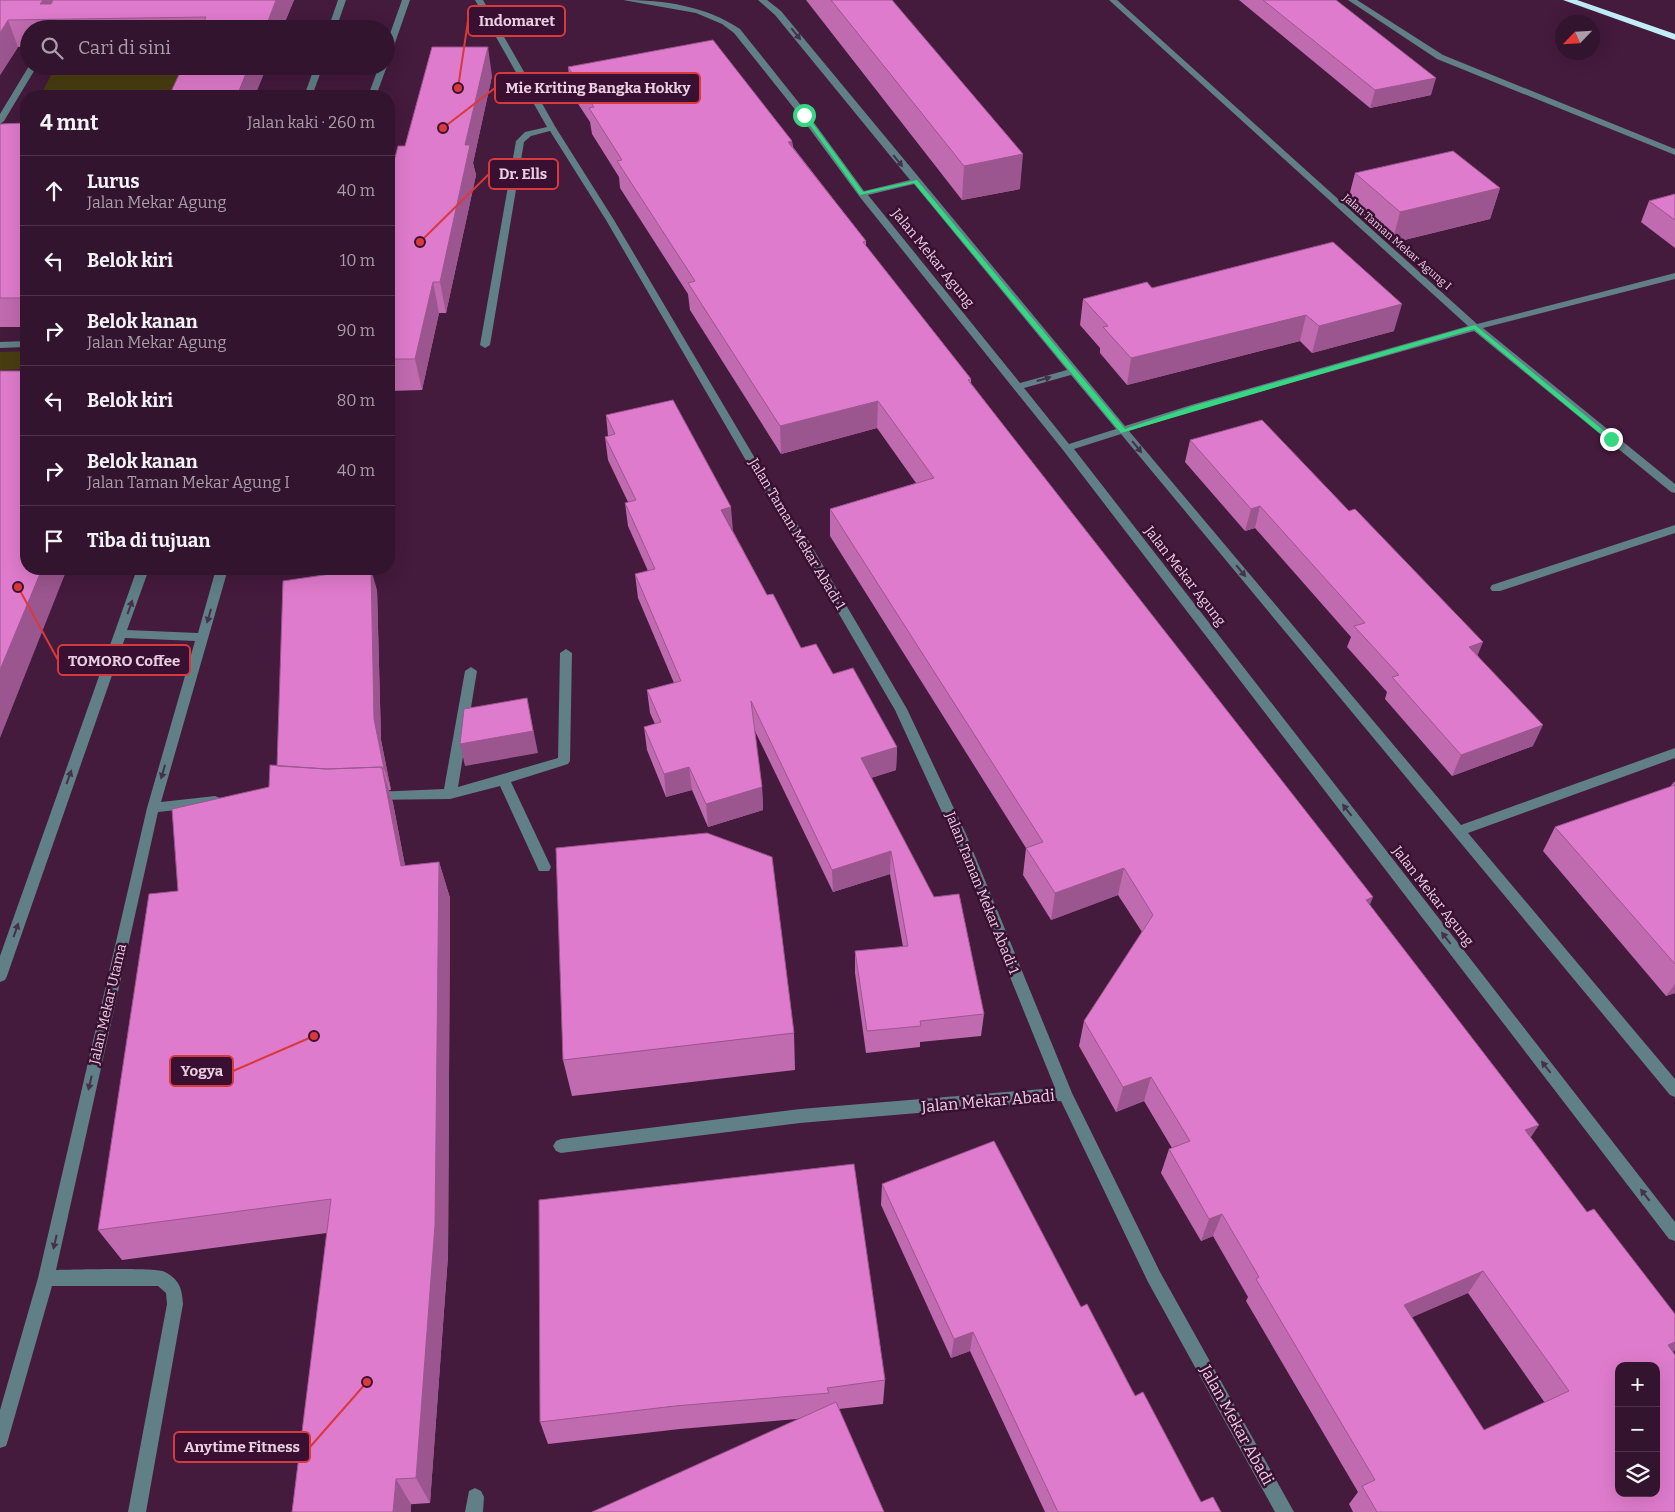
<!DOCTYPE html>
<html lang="id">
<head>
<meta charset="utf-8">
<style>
	:root { --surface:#33142e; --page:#3b1d36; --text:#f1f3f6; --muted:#a99eaa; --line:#4e334a }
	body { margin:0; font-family:Bitter,serif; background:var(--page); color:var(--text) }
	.controls { position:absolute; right:15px; bottom:15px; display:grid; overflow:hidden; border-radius:10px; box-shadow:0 5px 20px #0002 }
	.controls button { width:45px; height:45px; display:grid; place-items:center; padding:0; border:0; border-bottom:1px solid var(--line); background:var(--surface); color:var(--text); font:25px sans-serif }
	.compass { position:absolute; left:1555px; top:15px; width:45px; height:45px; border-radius:50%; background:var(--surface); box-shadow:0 5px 20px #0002; rotate:245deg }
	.stop { position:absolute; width:15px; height:15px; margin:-11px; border:4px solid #35d881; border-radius:50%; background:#fff }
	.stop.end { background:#35d881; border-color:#fff; box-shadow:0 1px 5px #0008 }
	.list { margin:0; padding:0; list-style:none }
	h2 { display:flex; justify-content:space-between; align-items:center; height:65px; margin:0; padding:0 20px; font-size:21px }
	h2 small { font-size:16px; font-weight:400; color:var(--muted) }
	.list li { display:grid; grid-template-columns:32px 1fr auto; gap:15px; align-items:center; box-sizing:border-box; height:70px; padding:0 20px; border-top:1px solid var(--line) }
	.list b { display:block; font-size:19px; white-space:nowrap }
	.list p { margin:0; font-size:16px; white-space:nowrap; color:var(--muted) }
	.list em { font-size:16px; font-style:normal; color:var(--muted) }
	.icon { flex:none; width:28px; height:28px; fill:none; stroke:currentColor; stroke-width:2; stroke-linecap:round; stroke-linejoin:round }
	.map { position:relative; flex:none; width:1675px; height:1512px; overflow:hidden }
	.search { position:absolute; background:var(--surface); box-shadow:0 5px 20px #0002; left:20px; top:20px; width:375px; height:55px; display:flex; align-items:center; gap:12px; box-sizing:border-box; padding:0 18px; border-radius:28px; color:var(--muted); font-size:19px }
	.panel { position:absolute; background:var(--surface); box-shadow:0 5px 20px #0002; left:20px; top:90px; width:375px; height:485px; border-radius:20px }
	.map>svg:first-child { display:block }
	.green { fill:#493d10 }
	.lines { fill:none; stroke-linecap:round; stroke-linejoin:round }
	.minor { fill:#607f86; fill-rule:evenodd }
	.highway { fill:#c0edf8; fill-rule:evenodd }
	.wall { fill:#c06aaf; fill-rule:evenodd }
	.shaded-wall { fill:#9c568f }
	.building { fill:#df7bcc; stroke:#9c568f; fill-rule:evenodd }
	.oneway { fill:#45314b }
	.route { fill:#35d881 }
	.labels { text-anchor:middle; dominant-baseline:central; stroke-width:5; stroke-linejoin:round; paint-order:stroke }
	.far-street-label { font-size:11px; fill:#eacfe3; stroke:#391032 }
	.street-label { font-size:14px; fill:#eacfe3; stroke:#391032 }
	.near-street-label { font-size:16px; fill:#eacfe3; stroke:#391032 }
	.leader { fill:none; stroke:#d8393b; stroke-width:2 }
	.callout-dot { fill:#d8393b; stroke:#391032; stroke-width:2 }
	.callout { fill:#391032; stroke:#d8393b; stroke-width:2 }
	.callout-label { font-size:15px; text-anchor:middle; font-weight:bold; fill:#eacfe3 }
</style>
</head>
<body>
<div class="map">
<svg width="1675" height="1512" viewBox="0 0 1675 1512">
	<rect width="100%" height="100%" fill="#441a3d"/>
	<path class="green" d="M56 66H194L181 96H40Z
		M26 351V369L0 370V352Z"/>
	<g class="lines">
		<path class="minor" d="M338 0H346L336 29H328Z
			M402 0H410L390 57 386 59V45Z
			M475 0H483L556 128 614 220 772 487 808 540 907 709 966 834 1072 1093 1160 1272 1294 1512H1275L1148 1282 1061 1101 800 1123 561 1153 556 1151 553 1146 556 1141 561 1139 800 1109 1055 1088 952 834 895 710 797 542 762 488 606 220 550 131 531 136 524 142 490 345 485 348 480 345 516 141 525 132 547 127Z
			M623 0C664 0 706 6 740 29L807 113 864 191 910 180 775 15 758 0H767L781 11 1125 426 1191 405 1468 326 1109 0H1117L1477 324 1675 273V279L1483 328 1675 484V493L1671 492 1474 331 1199 409 1129 431 1461 825 1675 748V758L1468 833 1675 1079V1097L1670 1095 1121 434 1074 449 1675 1222V1241L1669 1239 1063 450 859 196 801 117 734 33 722 24 696 13ZM914 184 1067 370 1020 383 868 195ZM1071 375 1116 429 1069 444 1024 388Z
			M1348 0H1357L1443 55 1675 149V155L1437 59Z
			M386 65 387 66 376 96H368L379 66Z
			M29 66H37L4 121 0 124V114Z
			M315 66H323L312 96H304Z
			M26 341V347L0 348V342Z
			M1675 525V533L1500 591H1492L1490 588 1492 585Z
			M137 569H149L127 630 198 633 216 569H228L161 802 215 796 220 798 221 801 220 804 215 806 158 812 56 1270C73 1270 156 1267 165 1272 180 1280 182 1289 183 1304L146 1512H128L167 1304 166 1293 158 1286H52L8 1440 6 1446 0 1448V1410L38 1278 147 808 195 641 125 638 7 976 5 980 0 982V956Z
			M566 649 572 653 570 761 568 764 511 782 551 867 549 871H539L500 786 450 799 369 800 368 797 369 794 374 792 444 789 465 671 471 667 477 671 458 787 558 758 560 653Z
			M475 1488 481 1491 484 1497 483 1512H465L469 1491Z"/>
		<path class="highway" d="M1563 0H1577L1675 34V40Z"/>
	</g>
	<path class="wall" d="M0 0H294L282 29H29V46L18 47 0 75Z
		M806 0H892L1020 189 962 200Z
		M1239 0H1336L1431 95 1370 108Z
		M568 67 792 141 793 147 866 241V246L971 379V383L1370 905 1530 1137 1673 1352 1675 1512H1353L1349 1504 1358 1492 1246 1301 1248 1297 1213 1236 1201 1241 1161 1173 1169 1149 1172 1148 1144 1101 1116 1112 1079 1046 1084 1021 1142 932 1118 895 1051 920 1023 875 1026 848 830 536V509L916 483 877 428 781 454 690 310 688 294 620 188 619 177 592 134 590 122 571 93ZM1468 1293 1545 1403 1484 1430 1411 1317Z
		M492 76 473 163 476 175 446 313H439L422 390 389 391V180L405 146Z
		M26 123V327H0V124Z
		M1355 173 1500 188 1490 219 1392 243 1347 204Z
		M1675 194V248L1641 222 1649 201Z
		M1152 288 1394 331 1312 353 1300 341 1127 385 1100 353V348L1080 325 1083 299Z
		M606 415 733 531 767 595 801 648 833 674 897 747 896 770 871 778 984 1014 981 1036 920 1042V1047L866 1053 855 973V951L903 947 890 874 833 892 754 729 762 787 763 810 708 827 692 790 666 797 647 750 644 727 655 724 650 713 647 690 674 683 638 598 635 574 648 571 628 526 625 503 628 502 608 460 605 437 608 436Z
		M1190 440 1478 656 1533 746 1452 776 1385 699 1387 692 1347 647 1351 637 1255 528 1245 531 1185 462Z
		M377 590 381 740 391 790H389L393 803 405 866 439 862 450 898 448 1256 430 1503 292 1512 327 1233 122 1260 98 1230 178 891 269 787 277 766Z
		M1675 782V993L1666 996 1543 851 1555 827 1670 787 1673 783Z
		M794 1033 795 1070 572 1096 563 1060Z
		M882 1184 1081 1307 1201 1502 1221 1512H1045L970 1351 951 1358 881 1205Z
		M885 1380 883 1404 839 1409 797 1419 680 1429 548 1444 540 1422Z"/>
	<path class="shaded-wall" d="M43 0H66L56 20 40 4Z
		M276 0H294L282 29H265Z
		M8 20 18 47 0 75V33Z
		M488 47 492 76 473 163 476 175 446 313 440 282 465 145Z
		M249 66H267L255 96H237Z
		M1436 78 1431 95 1370 108 1375 90Z
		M792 141 793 168 788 142Z
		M1023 154 1020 189 962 200 964 166Z
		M1500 188 1490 219 1392 243 1400 212Z
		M433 282 439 313 422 390 415 359Z
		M1402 304 1394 331 1312 353 1319 326Z
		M1306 315 1300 341 1127 385 1131 358Z
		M878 401 877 428 781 454 780 426Z
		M1260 506 1255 528 1245 531 1251 509Z
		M731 507 733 531 721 510Z
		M42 569H67L0 738V670Z
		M371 569 377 590 381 740 391 790 384 769 374 719Z
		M1483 642 1474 664 1469 647Z
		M527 698 538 753 465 766 460 744Z
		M1543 725 1533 746 1452 776 1461 755Z
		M897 747 896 770 861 781V758Z
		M382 767 393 803 412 902 401 866Z
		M689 767 692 790 666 797 664 774Z
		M762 787 763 810 708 827 706 804Z
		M891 851 890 874 833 892 832 870Z
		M439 862 450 898 448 1256 430 1503 416 1478Z
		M1124 868 1118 895 1051 920 1055 893Z
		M1373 897 1363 923 1366 900Z
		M1675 984V993L1666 996Z
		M1151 1077 1144 1101 1116 1112 1123 1087Z
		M1539 1125 1523 1149 1525 1130Z
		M1222 1214 1213 1236 1201 1241 1209 1219Z
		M1483 1271 1468 1293 1390 1327 1404 1305Z
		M973 1332 970 1351 951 1358 954 1339Z
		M1675 1342V1350L1670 1356 1668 1345Z
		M396 1479 411 1504V1512H393Z"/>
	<path class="building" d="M0 0H43L40 4H51L53 0H276L265 29H201L206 17 8 20 0 33Z
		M831 0H892L1023 154 964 166Z
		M1263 0H1336L1436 78 1375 90Z
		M713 40 792 141 788 142 866 241 863 242 971 379 968 380 1373 897 1366 900 1539 1125 1525 1130 1587 1212 1594 1209 1675 1314V1342L1668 1345 1675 1355V1512H1377L1362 1486 1375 1480 1256 1279 1259 1277 1222 1214 1209 1219 1169 1149 1190 1141 1151 1077 1123 1087 1084 1021 1153 915 1124 868 1055 893 1026 848 1043 842 830 509 934 478 878 401 780 426 688 283 695 281 617 161 622 160 589 108 594 107 568 67ZM1483 1271 1569 1391 1484 1430 1404 1305ZM1619 1366H1656V1493H1619Z
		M432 47H488L465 145H470L440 282H433L415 359H389V180L398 146H405Z
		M183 66H249L237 96H169Z
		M26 123V298H0V124Z
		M1453 151 1500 188 1400 212 1355 173Z
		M1675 194V220L1649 201Z
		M1333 242 1402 304 1319 326 1306 315 1131 358 1103 327 1108 326 1083 299 1147 282 1152 288Z
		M0 371H26V569H42L0 670Z
		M673 400 731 507 721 510 767 595 773 594 801 648 816 644 833 674 853 668 897 747 861 758 934 897 959 894 984 1014 920 1021 921 1026 867 1031 855 951 908 946 891 851 832 870 751 701 762 787 706 804 689 767 664 774 644 727 661 722 647 690 681 681 635 574 655 569 625 503 636 500 605 437 615 434 606 415Z
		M1262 420 1349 511 1355 509 1483 642 1469 647 1543 725 1461 755 1392 677 1399 675 1354 626 1365 623 1260 506 1251 509 1190 440Z
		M365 569H371L374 719 384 769H382V767L327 769 277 766 283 581Z
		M527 698 533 731 460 744 464 709Z
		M270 765 327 769 382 767 401 866 439 862 435 1225 416 1478 396 1479 393 1512H292L331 1199 98 1230 149 894 178 891 172 809 269 787Z
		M1675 782V964L1555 827 1675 785 1673 783Z
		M707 833 772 857 794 1033 563 1060 556 848Z
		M994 1141 1081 1307 1087 1304 1135 1396 1143 1392 1201 1502 1213 1497 1221 1512H1058L973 1332 954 1339 882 1184Z
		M854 1164 885 1380 827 1388 829 1393 675 1406 540 1422 539 1200Z
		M836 1402 884 1512H592Z"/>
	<defs><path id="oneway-solid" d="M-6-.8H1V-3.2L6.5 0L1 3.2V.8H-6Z" transform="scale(1.25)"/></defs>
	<g class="oneway">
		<use href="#oneway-solid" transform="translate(796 34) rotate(51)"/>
		<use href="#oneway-solid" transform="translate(898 161) rotate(51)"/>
		<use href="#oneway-solid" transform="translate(1044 379) rotate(-16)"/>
		<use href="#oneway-solid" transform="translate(1137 447) rotate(50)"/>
		<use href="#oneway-solid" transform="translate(1241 571) rotate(50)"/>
		<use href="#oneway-solid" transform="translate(130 607) rotate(-70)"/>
		<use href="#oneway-solid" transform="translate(209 616) rotate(106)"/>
		<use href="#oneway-solid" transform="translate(163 772) rotate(106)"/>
		<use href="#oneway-solid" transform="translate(69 777) rotate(-70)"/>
		<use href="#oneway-solid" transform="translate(1347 810) rotate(-128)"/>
		<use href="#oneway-solid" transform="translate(16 930) rotate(-71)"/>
		<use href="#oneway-solid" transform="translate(1446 938) rotate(-128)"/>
		<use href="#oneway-solid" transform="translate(1546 1067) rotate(-128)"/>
		<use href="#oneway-solid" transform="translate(90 1083) rotate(103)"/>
		<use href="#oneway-solid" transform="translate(1645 1195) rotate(-128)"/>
		<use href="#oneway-solid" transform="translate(55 1242) rotate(103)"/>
	</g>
	<path class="route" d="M802 114H806L863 192 917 180 1125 429 1193 406 1475 325 1614 439 1608 440 1474 329 1121 433 914 183 860 195Z"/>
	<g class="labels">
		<g class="far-street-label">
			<text transform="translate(1397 242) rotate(41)">Jalan Taman Mekar Agung I</text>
		</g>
		<g class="street-label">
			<text transform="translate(933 258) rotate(51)">Jalan Mekar Agung</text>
			<text transform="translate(797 534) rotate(59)">Jalan Taman Mekar Abadi 1</text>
			<text transform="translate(1185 576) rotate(52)">Jalan Mekar Agung</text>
			<text transform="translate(982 893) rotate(68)">Jalan Taman Mekar Abadi 1</text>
			<text transform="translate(1433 896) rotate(52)">Jalan Mekar Agung</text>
			<text transform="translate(108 1004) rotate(-77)">Jalan Mekar Utama</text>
		</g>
		<g class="near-street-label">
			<text transform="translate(988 1101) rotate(-5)">Jalan Mekar Abadi</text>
			<text transform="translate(1237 1425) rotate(61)">Jalan Mekar Abadi</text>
		</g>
	</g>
	<path class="leader" d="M458 88L468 21M443 128L495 88M420 242L489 174M18 587L58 660M314 1036L233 1071M367 1382L310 1447"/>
	<g class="callout-dot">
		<circle cx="458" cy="88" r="5"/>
		<circle cx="443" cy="128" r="5"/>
		<circle cx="420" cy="242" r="5"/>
		<circle cx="18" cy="587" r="5"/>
		<circle cx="314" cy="1036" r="5"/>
		<circle cx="367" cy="1382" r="5"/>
	</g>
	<g class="callout">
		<rect x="468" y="6" width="97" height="30" rx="5"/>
		<rect x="495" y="73" width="205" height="30" rx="5"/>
		<rect x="489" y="159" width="69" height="30" rx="5"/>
		<rect x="58" y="645" width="132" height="30" rx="5"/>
		<rect x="170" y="1056" width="63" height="30" rx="5"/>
		<rect x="174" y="1432" width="136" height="30" rx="5"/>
	</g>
	<g class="callout-label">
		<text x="517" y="26">Indomaret</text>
		<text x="598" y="93">Mie Kriting Bangka Hokky</text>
		<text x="523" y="179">Dr. Ells</text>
		<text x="124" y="666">TOMORO Coffee</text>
		<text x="202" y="1076">Yogya</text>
		<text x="242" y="1452">Anytime Fitness</text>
	</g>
</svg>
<div class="controls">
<button>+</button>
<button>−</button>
<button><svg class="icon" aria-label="layers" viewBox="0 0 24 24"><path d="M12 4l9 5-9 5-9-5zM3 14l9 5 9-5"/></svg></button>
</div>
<svg class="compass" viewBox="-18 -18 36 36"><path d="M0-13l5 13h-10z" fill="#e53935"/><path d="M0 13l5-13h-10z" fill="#a99eaa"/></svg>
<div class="stop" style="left:804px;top:115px"></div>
<div class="stop end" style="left:1611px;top:439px"></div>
<div class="search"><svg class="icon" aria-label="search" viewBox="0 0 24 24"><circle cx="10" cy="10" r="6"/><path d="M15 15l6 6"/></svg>Cari di sini</div>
<section class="panel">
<h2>4 mnt<small>Jalan kaki · 260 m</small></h2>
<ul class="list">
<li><svg class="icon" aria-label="ahead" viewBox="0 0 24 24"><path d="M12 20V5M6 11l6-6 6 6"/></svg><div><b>Lurus</b><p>Jalan Mekar Agung</p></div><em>40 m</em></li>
<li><svg class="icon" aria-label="left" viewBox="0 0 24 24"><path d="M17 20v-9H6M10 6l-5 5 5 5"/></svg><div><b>Belok kiri</b></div><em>10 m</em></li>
<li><svg class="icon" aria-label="right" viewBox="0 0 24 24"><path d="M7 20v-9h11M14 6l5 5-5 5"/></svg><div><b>Belok kanan</b><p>Jalan Mekar Agung</p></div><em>90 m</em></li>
<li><svg class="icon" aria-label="left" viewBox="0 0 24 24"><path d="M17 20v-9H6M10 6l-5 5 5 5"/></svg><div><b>Belok kiri</b></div><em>80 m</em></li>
<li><svg class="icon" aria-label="right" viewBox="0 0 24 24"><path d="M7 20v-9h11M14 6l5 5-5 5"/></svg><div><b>Belok kanan</b><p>Jalan Taman Mekar Agung I</p></div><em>40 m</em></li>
<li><svg class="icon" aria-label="arrive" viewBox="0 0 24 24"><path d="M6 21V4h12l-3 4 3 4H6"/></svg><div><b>Tiba di tujuan</b></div></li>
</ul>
</section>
</div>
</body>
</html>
